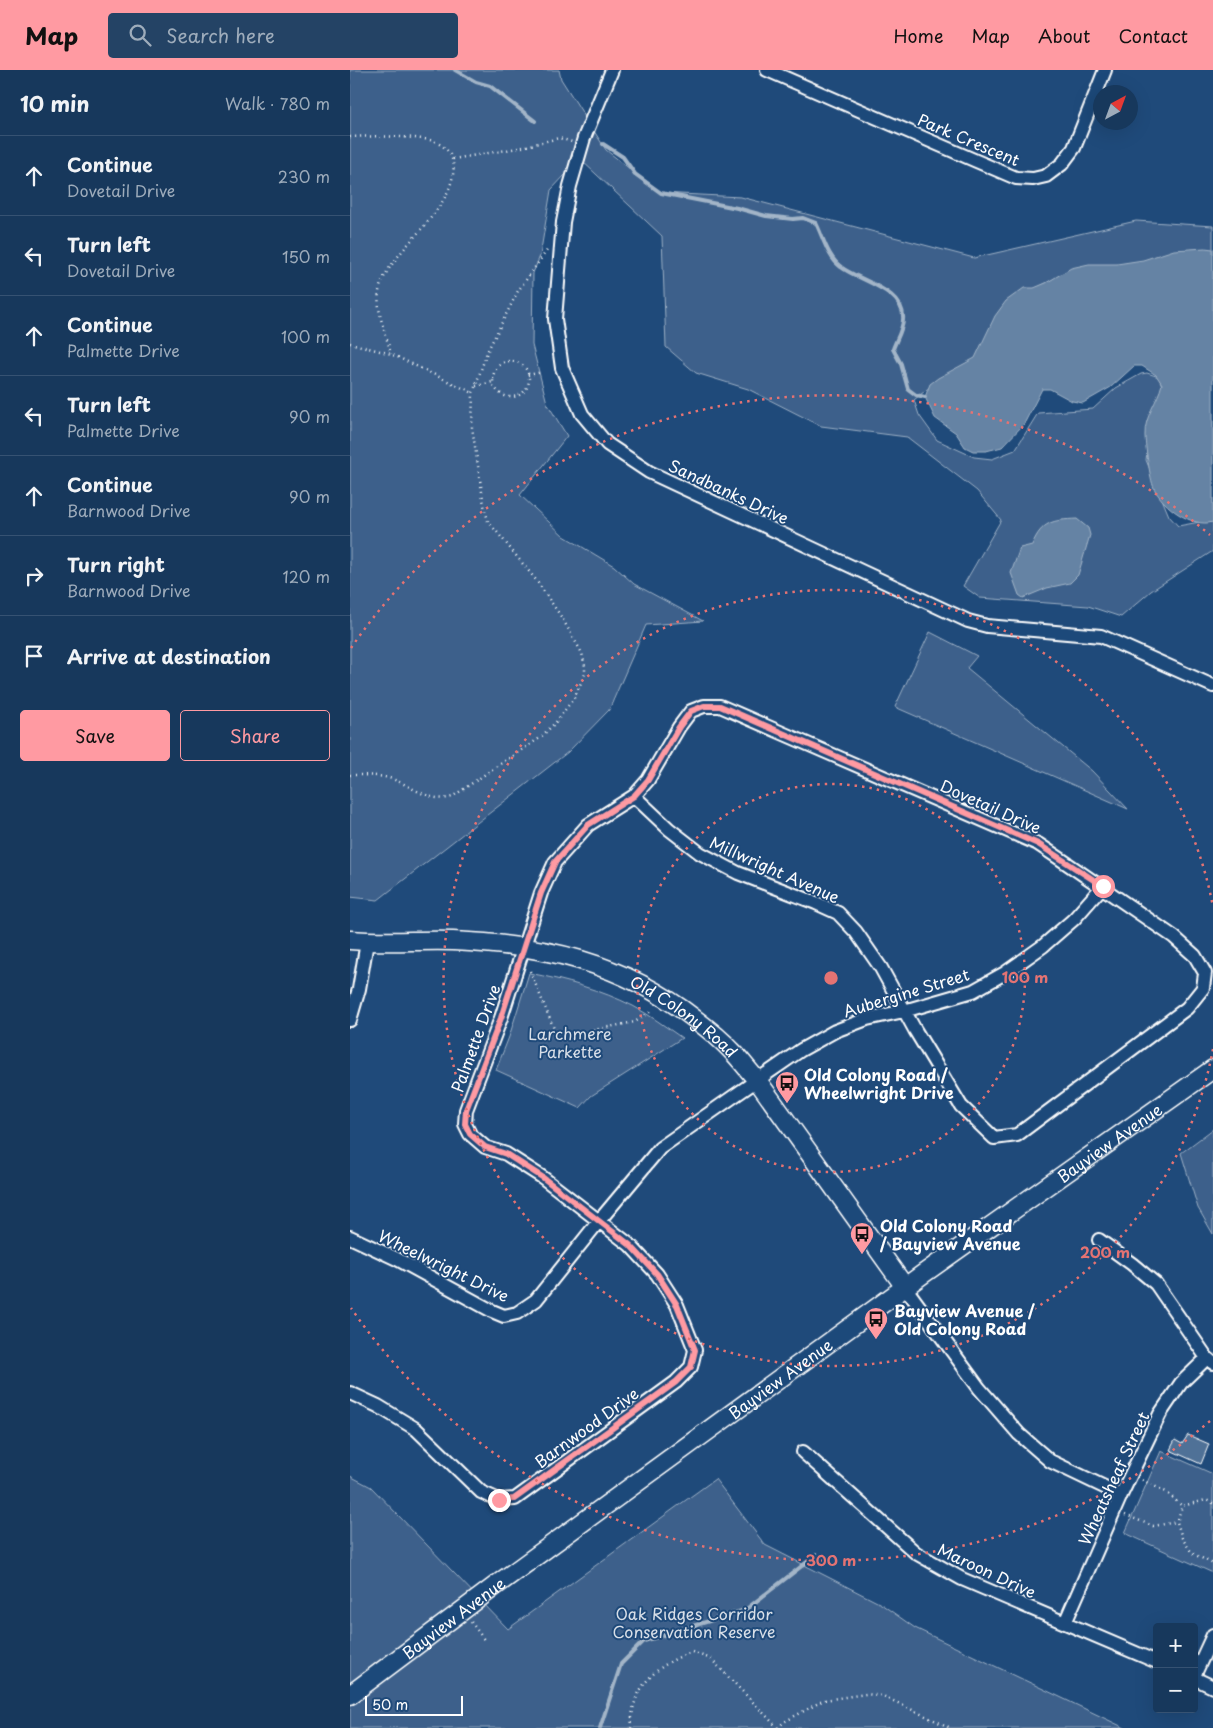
<!DOCTYPE html>
<html lang="en">
<head>
<meta charset="utf-8">
<style>
	:root { --surface:#17385c; --page:#244365; --text:#f1f3f6; --muted:#9eacbb; --line:#365272; --accent:#ff9aa2 }
	body { margin:0; font-family:"Playpen Sans",sans-serif; background:var(--page); color:var(--text) }
	.controls { position:absolute; right:15px; bottom:15px; display:grid; overflow:hidden; border-radius:5px; box-shadow:0 5px 20px #0002 }
	.controls button { width:45px; height:45px; display:grid; place-items:center; padding:0; border:0; border-bottom:1px solid var(--line); background:var(--surface); color:var(--text); font:25px sans-serif }
	.compass { position:absolute; left:743px; top:15px; width:45px; height:45px; border-radius:50%; background:var(--surface); box-shadow:0 5px 20px #0002; rotate:41deg }
	.scale { position:absolute; left:15px; bottom:12px; width:98px; box-sizing:border-box; padding-left:5px; border:2px solid #fff; border-top:0; font-size:14px; line-height:18px; white-space:nowrap; color:#fff; -webkit-text-stroke:4px #1f4a7a; paint-order:stroke }
	.stop { position:absolute; width:15px; height:15px; margin:-11px; border:4px solid #ff9aa2; border-radius:50%; background:#fff }
	.stop.end { background:#ff9aa2; border-color:#fff; box-shadow:0 1px 5px #0008 }
	.list { margin:0; padding:0; list-style:none }
	h2 { display:flex; justify-content:space-between; align-items:center; height:65px; margin:0; padding:0 20px; font-size:21px }
	h2 small { font-size:16px; font-weight:400; color:var(--muted) }
	.list li { display:grid; grid-template-columns:32px 1fr auto; gap:15px; align-items:center; box-sizing:border-box; height:80px; padding:0 20px; border-top:1px solid var(--line) }
	.list b { display:block; font-size:19px; white-space:nowrap }
	.list p { margin:0; font-size:16px; white-space:nowrap; color:var(--muted) }
	.list em { font-size:16px; font-style:normal; color:var(--muted) }
	.actions { display:flex; gap:10px; padding:15px 20px }
	.actions a { flex:1; padding:11px 0; border:1px solid var(--accent); border-radius:5px; text-align:center; font-size:18px; color:var(--accent) }
	.actions .main { background:var(--accent); color:#111 }
	.icon { flex:none; width:28px; height:28px; fill:none; stroke:currentColor; stroke-width:2; stroke-linecap:round; stroke-linejoin:round }
	.map { position:relative; flex:none; width:863px; height:1658px; overflow:hidden }
	header { display:flex; align-items:center; gap:30px; box-sizing:border-box; height:70px; padding:0 25px; background:var(--accent); color:#111 }
	header strong { font-size:24px }
	nav { display:flex; gap:28px; margin-inline-start:auto; font-size:18px }
	.search { width:350px; height:45px; background:var(--page); display:flex; align-items:center; gap:12px; box-sizing:border-box; padding:0 18px; border-radius:5px; color:var(--muted); font-size:19px }
	main { display:flex }
	aside { flex:1; background:var(--surface) }
	.map>svg:first-child { display:block }
	.green { fill:#3c618b; stroke:#9eb0c5 }
	.water { fill:#6583a4; stroke:#a3b5c8 }
	.lines { fill:none; stroke-linecap:round; stroke-linejoin:round }
	.stream { stroke:#a3b5c8; stroke-width:4 }
	.building { fill:#507197; stroke:#fff }
	.street-casing { stroke:#fff; stroke-width:16 }
	.secondary-casing { stroke:#fff; stroke-width:21 }
	.path { stroke:#fff; stroke-width:2.5; stroke-dasharray:1 4; stroke-linecap:butt }
	.street { stroke:#1f4a7a; stroke-width:12 }
	.secondary { stroke:#1f4a7a; stroke-width:18 }
	.route { stroke:#ff9aa2; stroke-width:6 }
	.ring { fill:none; stroke:#e47373; stroke-width:2.5; stroke-dasharray:2.5 5 }
	.labels { text-anchor:middle; dominant-baseline:central; stroke-width:4; stroke-linejoin:round; paint-order:stroke }
	.street-label { font-size:16px; fill:#fff; stroke:#1f4a7a }
	.park-label { font-size:16px; fill:#d8dfe8; stroke:#1f4a7a }
	.poi-label { font-size:16px; font-weight:bold; fill:#fff; stroke:#1f4a7a; text-anchor:start }
	.centre { fill:#e47373; stroke:#1f4a7a; stroke-width:2.5 }
	.ring-label { font-size:15px; text-anchor:middle; font-weight:bold; fill:#e47373; stroke:#1f4a7a; stroke-width:4; stroke-linejoin:round; paint-order:stroke }
</style>
</head>
<body>
<header>
<strong>Map</strong>
<div class="search"><svg class="icon" aria-label="search" viewBox="0 0 24 24"><circle cx="10" cy="10" r="6"/><path d="M15 15l6 6"/></svg>Search here</div>
<nav><a>Home</a><a>Map</a><a>About</a><a>Contact</a></nav>
</header>
<main>
<aside>
<h2>10 min<small>Walk · 780 m</small></h2>
<ul class="list">
<li><svg class="icon" aria-label="ahead" viewBox="0 0 24 24"><path d="M12 20V5M6 11l6-6 6 6"/></svg><div><b>Continue</b><p>Dovetail Drive</p></div><em>230 m</em></li>
<li><svg class="icon" aria-label="left" viewBox="0 0 24 24"><path d="M17 20v-9H6M10 6l-5 5 5 5"/></svg><div><b>Turn left</b><p>Dovetail Drive</p></div><em>150 m</em></li>
<li><svg class="icon" aria-label="ahead" viewBox="0 0 24 24"><path d="M12 20V5M6 11l6-6 6 6"/></svg><div><b>Continue</b><p>Palmette Drive</p></div><em>100 m</em></li>
<li><svg class="icon" aria-label="left" viewBox="0 0 24 24"><path d="M17 20v-9H6M10 6l-5 5 5 5"/></svg><div><b>Turn left</b><p>Palmette Drive</p></div><em>90 m</em></li>
<li><svg class="icon" aria-label="ahead" viewBox="0 0 24 24"><path d="M12 20V5M6 11l6-6 6 6"/></svg><div><b>Continue</b><p>Barnwood Drive</p></div><em>90 m</em></li>
<li><svg class="icon" aria-label="right" viewBox="0 0 24 24"><path d="M7 20v-9h11M14 6l5 5-5 5"/></svg><div><b>Turn right</b><p>Barnwood Drive</p></div><em>120 m</em></li>
<li><svg class="icon" aria-label="arrive" viewBox="0 0 24 24"><path d="M6 21V4h12l-3 4 3 4H6"/></svg><div><b>Arrive at destination</b></div></li>
</ul>
<div class="actions"><a class="main">Save</a><a>Share</a></div>
</aside>
<div class="map">
<svg width="863" height="1658" viewBox="0 0 863 1658">
	<rect width="100%" height="100%" fill="#1f4a7a"/>
	<filter id="ink" filterUnits="userSpaceOnUse"><feTurbulence type="fractalNoise" baseFrequency=".02" numOctaves="2"/><feDisplacementMap in="SourceGraphic" scale="10" xChannelSelector="R" yChannelSelector="G"/><feConvolveMatrix kernelMatrix="1 2 1 2 8 2 1 2 1" color-interpolation-filters="sRGB"/></filter>
	<g filter="url(#ink)">
		<path class="green" d="M0 0H209L211 9 256 80 310 123 391 127 624 188 786 151 863 156V184L823 191 726 198 666 228 637 283 581 316 564 330 569 345 587 370 624 387 642 389 665 380 688 343 743 339 766 318 791 304 797 303 809 307 815 326 801 348 796 390 819 446 828 456 855 451 863 444V481L801 521 771 547 738 536 630 528 613 516 651 450 627 421 557 367 471 356 398 319 346 303 316 277 312 166 230 89 201 120 190 186 183 203 182 275 197 333 217 366 170 425 214 466 264 496 284 514 353 551 296 555 259 640 218 682 28 830 0 827Z
			M580 562 627 586 617 598 742 701 778 739 545 637Z
			M179 903C215 910 251 920 283 936 300 945 316 957 332 968L241 1026 230 1038 146 1000 159 967Z
			M863 1059V1164L848 1138 831 1083Z
			M811 1381 863 1404V1503L775 1463Z
			M0 1406 21 1417 158 1559 365 1409 415 1475 531 1534 565 1558 775 1658H0Z"/>
		<path class="water" d="M855 178 863 179V452C842 458 813 437 804 418 800 409 795 375 795 365 794 347 808 331 812 314L806 305 792 296H784L761 317 733 333 722 331 700 319H692L674 354 652 377 636 381H623L615 377 606 363 585 348 575 327 580 314 588 308 625 288 645 246 656 231 674 218H684L696 213 721 198 739 194H767L793 190 824 180Z
			M727 449 738 458 740 465 728 505 720 513 697 518 673 528 669 525 661 503 670 478 682 475C692 451 703 450 727 449Z"/>
		<g class="lines">
			<path class="stream" d="M105 0 126 12 140 16 185 51
				M253 74 273 87 285 104 311 123 387 138 416 146 443 149 453 148 466 153C473 167 478 188 491 197 509 211 556 220 553 250 553 259 546 270 543 279L551 294 558 319 566 325 575 327
				M250 1658 271 1594 294 1571 395 1540 466 1485"/>
		</g>
		<path class="building" d="M838 1365 859 1374 851 1394 820 1380 825 1370 832 1374Z"/>
		<g class="lines">
			<g class="street-casing">
				<path id="street" d="M262 0 234 68 220 116 213 152 205 249 212 298 232 344 257 374 299 402 618 551 637 556 751 566 863 616
					M417 0 624 90 666 108 683 109 696 106 712 94 724 78 755 0
					M0 950 9 919 17 872
					M0 1167 47 1189 142 1241 154 1246 167 1243 186 1230 249 1151 310 1078 387 1024 451 980 485 961 517 949 554 941 623 921 655 903 693 876 724 849 753 816
					M749 1170 782 1194 806 1214 857 1288 863 1293
					M555 1217 629 1318 669 1364 700 1391 771 1425
					M0 1323 28 1336 66 1359 131 1422 149 1430 165 1429 326 1312 341 1297 345 1280 327 1235 307 1204 280 1175 192 1107 156 1084 135 1077 120 1064 115 1054 116 1040 151 948 191 823 205 792 238 755 284 726 298 710 329 657 341 641 354 636H370L688 774 712 790 824 867 845 886 855 903 853 918 837 938 667 1065 644 1068 611 1036 565 960 531 898 506 862 488 843 466 833 388 803 350 783 319 759 284 726
					M453 1382 566 1483 612 1509 807 1592
					M715 1553 771 1425 810 1344 831 1313 857 1288
					M844 1606 863 1565
					M844 1608 863 1617"/>
			</g>
			<g class="secondary-casing">
				<g id="secondary">
					<path id="s1" d="M0 870C34 873 69 870 103 871 194 875 272 892 345 949 357 958 371 969 382 981 391 990 398 1000 407 1010L555 1217"/>
					<path id="s2" d="M0 1625 145 1516 573 1204 863 999"/>
				</g>
			</g>
			<path class="path" d="M0 67C23 66 42 66 65 68 71 69 78 69 83 71 117 84 102 120 86 141 71 162 40 190 31 214 23 236 36 263 41 284
				M103 89 168 78 209 68 222 72
				M0 273 41 284 123 323
				M143 309a18 18 0 1 1 36 0a18 18 0 1 1-36 0Z
				M178 305 192 302
				M126 316 143 312
				M0 705C13 705 26 705 39 708 60 714 80 734 102 727L150 694 190 668 206 652 224 628 235 604V596L232 583 212 548 186 510 138 451 134 435 122 357 123 323 137 282 168 221 198 179
				M180 901 205 961
				M230 968 243 960 285 952 300 942
				M792 1410 816 1422 832 1436
				M863 1433 856 1430 832 1436 827 1452 832 1468 842 1483 863 1494
				M775 1445 803 1456 827 1452
				M121 1552 135 1571
				M281 1658C282 1650 282 1642 284 1635 292 1607 316 1591 342 1582L361 1589 428 1658
				M428 1658 434 1652 474 1630 516 1624 533 1626 601 1658"/>
			<use href="#street" class="street"/>
			<use href="#secondary" class="secondary"/>
		</g>
	</g>
	<g class="lines" filter="url(#ink)">
		<path class="route" d="M149 1430 164 1429 326 1312 341 1297 345 1280 327 1235 307 1204 280 1175 192 1107 156 1084 135 1077 120 1064 115 1054 116 1040 151 948 191 823 205 792 238 755 284 726 298 710 329 657 341 641 354 636H370L688 774 753 816"/>
	</g>
	<g class="ring">
		<circle cx="481" cy="908" r="194"/>
		<path d="M863 979A388 388 0 1 1 863 837"/>
		<path d="M860 1351A583 583 0 0 1 1 1238M1 578A583 583 0 0 1 860 465"/>
	</g>
	<defs>
		<g id="bus-pin" transform="scale(1.25)"><path d="M0 17L-7.5 6A9.5 9.5 0 1 1 7.5 6Z" fill="#ff9aa2" stroke="#1f4a7a"/><path d="M-5-6H5V4H4V6H2V4H-2V6H-4V4H-5ZM-3.5-4V0h7V-4ZM-3.5 1.2v1.5H-2V1.2ZM2 1.2v1.5H3.5V1.2Z" fill="#111"/></g>
	</defs>
	<g fill-rule="evenodd">
		<use href="#bus-pin" x="437" y="1013"/>
		<use href="#bus-pin" x="512" y="1164"/>
		<use href="#bus-pin" x="526" y="1249"/>
	</g>
	<g class="labels">
		<g class="street-label">
			<text transform="translate(619 69) rotate(23)">Park Crescent</text>
			<text transform="translate(379 421) rotate(25)">Sandbanks Drive</text>
			<text transform="translate(641 736) rotate(24)">Dovetail Drive</text>
			<text transform="translate(425 799) rotate(24)">Millwright Avenue</text>
			<text transform="translate(556 922) rotate(-17)">Aubergine Street</text>
			<text stroke="none"><textPath href="#s1" startOffset="351">Old Colony Road</textPath></text>
			<text transform="translate(125 968) rotate(-70)">Palmette Drive</text>
			<text stroke="none"><textPath href="#s2" startOffset="939">Bayview Avenue</textPath></text>
			<text transform="translate(94 1195) rotate(26)">Wheelwright Drive</text>
			<text stroke="none"><textPath href="#s2" startOffset="534">Bayview Avenue</textPath></text>
			<text transform="translate(236 1357) rotate(-36)">Barnwood Drive</text>
			<text transform="translate(763 1408) rotate(-65)">Wheatsheaf Street</text>
			<text transform="translate(637 1500) rotate(25)">Maroon Drive</text>
			<text stroke="none"><textPath href="#s2" startOffset="129">Bayview Avenue</textPath></text>
		</g>
		<g class="park-label">
			<text x="220" y="963">Larchmere<tspan x="220" dy="18">Parkette</tspan></text>
			<text x="344" y="1543">Oak Ridges Corridor<tspan x="344" dy="18">Conservation Reserve</tspan></text>
		</g>
		<g class="poi-label">
			<text x="454" y="1004">Old Colony Road /<tspan x="454" dy="18">Wheelwright Drive</tspan></text>
			<text x="530" y="1155">Old Colony Road<tspan x="530" dy="18">/ Bayview Avenue</tspan></text>
			<text x="544" y="1240">Bayview Avenue /<tspan x="544" dy="18">Old Colony Road</tspan></text>
		</g>
	</g>
	<circle cx="481" cy="908" r="8" class="centre"/>
	<g class="ring-label">
		<text x="675" y="913">100 m</text>
		<text x="755" y="1188">200 m</text>
		<text x="481" y="1496">300 m</text>
	</g>
</svg>
<div class="controls">
<button>+</button>
<button>−</button>
</div>
<svg class="compass" viewBox="-18 -18 36 36"><path d="M0-13l5 13h-10z" fill="#e53935"/><path d="M0 13l5-13h-10z" fill="#9eacbb"/></svg>
<div class="scale">50 m</div>
<div class="stop" style="left:753px;top:816px"></div>
<div class="stop end" style="left:149px;top:1430px"></div>
</div>
</main>
</body>
</html>
